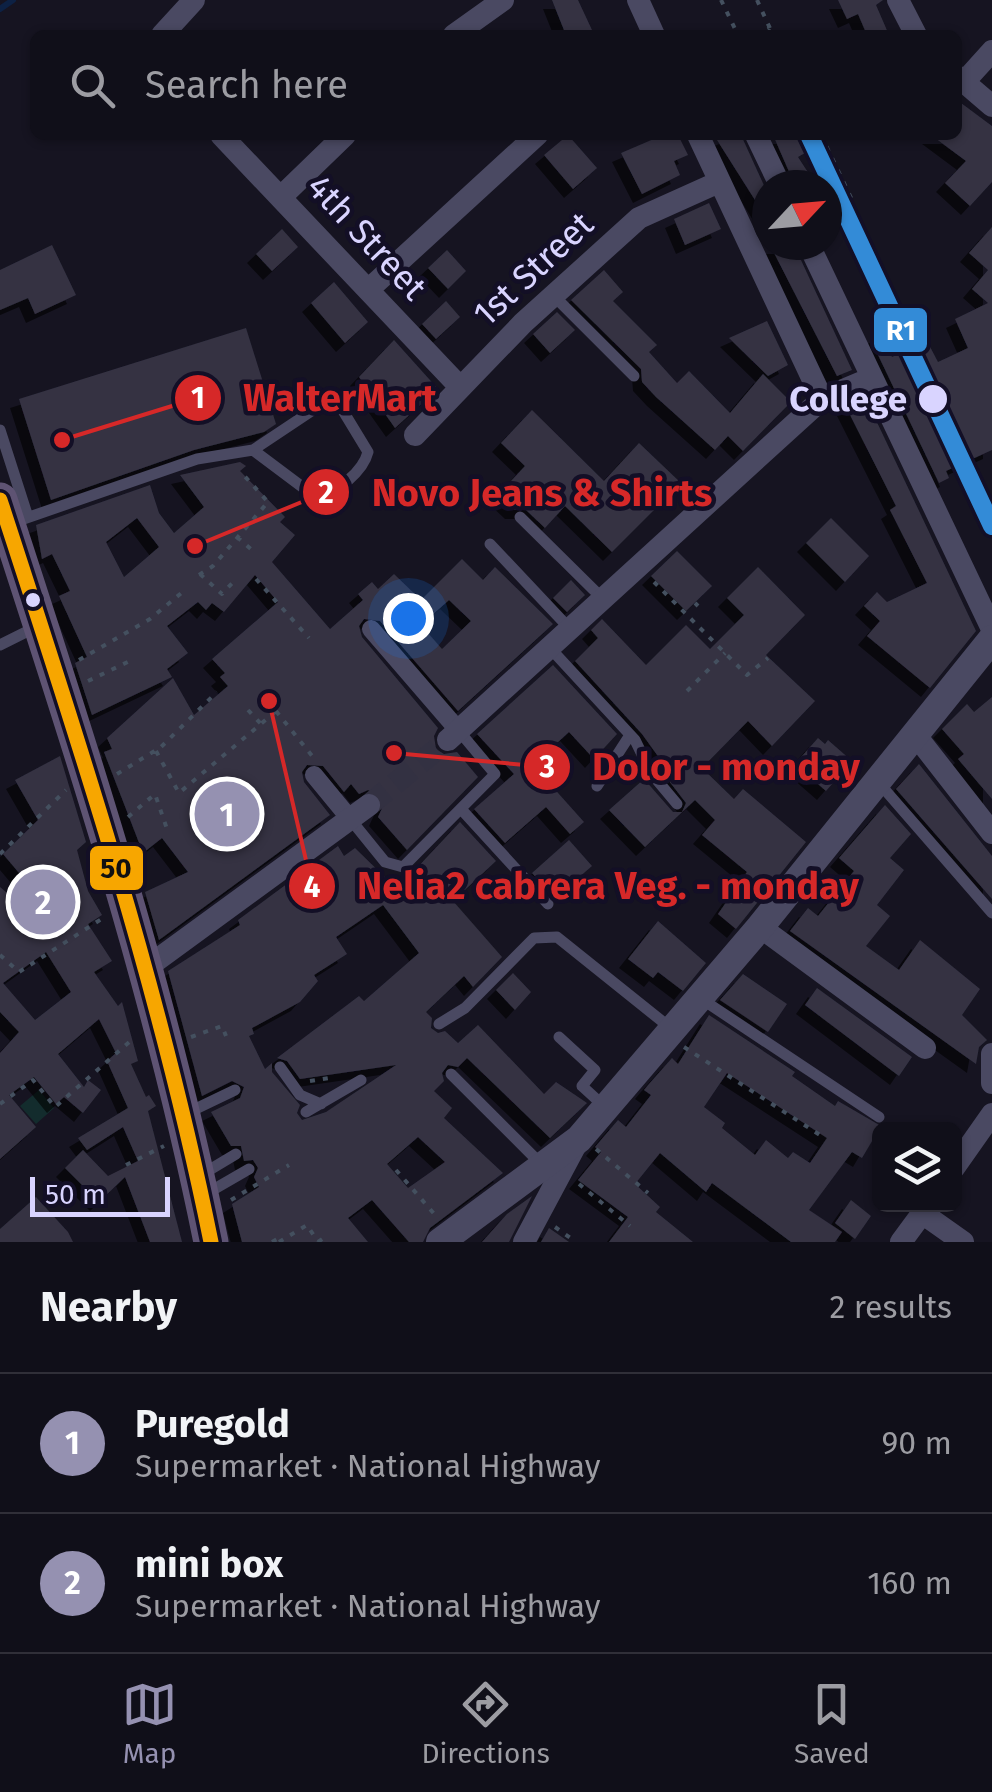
<!DOCTYPE html>
<html lang="en">
<head>
<meta charset="utf-8">
<style>
	:root { --surface:#100f19; --page:#191822; --text:#f1f3f6; --muted:#9c9ca2; --line:#302f38; --accent:#9591b1 }
	body { margin:0; font-family:"Fira Sans",sans-serif; background:var(--page); color:var(--text) }
	.controls { position:absolute; right:30px; bottom:30px; display:grid; overflow:hidden; border-radius:15px; box-shadow:0 2px 8px #0004 }
	.controls button { width:90px; height:90px; display:grid; place-items:center; padding:0; border:0; border-bottom:2px solid var(--line); background:var(--surface); color:var(--text); font:50px sans-serif }
	.compass { position:absolute; left:752px; top:170px; width:90px; height:90px; border-radius:50%; background:var(--surface); box-shadow:0 2px 8px #0004; rotate:64deg }
	.scale { position:absolute; left:30px; bottom:25px; width:140px; box-sizing:border-box; padding-left:10px; border:5px solid #d9d4ff; border-top:0; font-size:28px; line-height:35px; white-space:nowrap; color:#d9d4ff; -webkit-text-stroke:8px #130f26; paint-order:stroke }
	.you { position:absolute; left:408px; top:618px; width:35px; height:35px; margin:-25px; border:8px solid #fff; border-radius:50%; background:#1a73e8; box-shadow:0 0 0 15px #1a73e833 }
	.badge { display:grid; place-items:center; width:65px; height:65px; border-radius:50%; background:var(--accent); color:#fff; font-size:32px; font-weight:700 }
	.pin { position:absolute; translate:-50% -50%; border:5px solid #fff; box-shadow:0 2px 10px #0006 }
	.list { margin:0; padding:0; list-style:none }
	h2 { display:flex; justify-content:space-between; align-items:center; height:130px; margin:0; padding:0 40px; font-size:42px }
	h2 small { font-size:32px; font-weight:400; color:var(--muted) }
	.list li { display:grid; grid-template-columns:65px 1fr auto; gap:30px; align-items:center; box-sizing:border-box; height:140px; padding:0 40px; border-top:2px solid var(--line) }
	.list b { display:block; font-size:38px; white-space:nowrap }
	.list p { margin:0; font-size:32px; white-space:nowrap; color:var(--muted) }
	.list em { font-size:32px; font-style:normal; color:var(--muted) }
	.icon { flex:none; width:55px; height:55px; fill:none; stroke:currentColor; stroke-width:2; stroke-linecap:round; stroke-linejoin:round }
	.map { position:relative; flex:none; width:992px; height:1242px; overflow:hidden }
	.search { position:absolute; background:var(--surface); box-shadow:0 2px 8px #0004; left:30px; right:30px; top:30px; height:110px; display:flex; align-items:center; gap:25px; box-sizing:border-box; padding:0 35px; border-radius:15px; color:var(--muted); font-size:38px }
	.sheet { height:410px; background:var(--surface) }
	nav { display:flex; justify-content:space-around; align-items:center; box-sizing:border-box; height:140px; border-top:2px solid var(--line); background:var(--surface); font-size:28px; color:var(--muted) }
	nav a { display:grid; justify-items:center; gap:5px }
	nav .on { color:var(--accent) }
	.map>svg:first-child { display:block }
	.green { fill:#132c2d }
	.lines { fill:none; stroke-linecap:round; stroke-linejoin:round }
	.stream { stroke:#0d2144; stroke-width:6 }
	.building { fill:#343243; fill-rule:evenodd; filter:url(#shadow) }
	.minor-tunnel { stroke:#333142; stroke-width:22; stroke-dasharray:22 11; stroke-linecap:butt }
	.path { stroke:#44505f; stroke-width:4; stroke-dasharray:5 8; stroke-linecap:butt }
	.service { stroke:#4a4962; stroke-width:11 }
	.pedestrian { stroke:#4a4962; stroke-width:18 }
	.minor { stroke:#4a4962; stroke-width:22 }
	.tertiary { stroke:#4a4962; stroke-width:28 }
	.primary { stroke:#5e5373; stroke-width:35 }
	.bus-1-casing { stroke:#130f26; stroke-width:22 }
	.bus-1 { stroke:#f7a600; stroke-width:15 }
	.rail-1-casing { stroke:#130f26; stroke-width:25 }
	.rail-1 { stroke:#338bd7; stroke-width:18 }
	.stop-dot { fill:#d9d4ff; stroke:#130f26; stroke-width:4 }
	.labels { text-anchor:middle; dominant-baseline:central; stroke-width:9; stroke-linejoin:round; paint-order:stroke }
	.street-label { font-size:35px; fill:#d9d4ff; stroke:#130f26 }
	.stop-label { font-size:35px; font-weight:bold; fill:#d9d4ff; stroke:#130f26; text-anchor:end }
	.leader { fill:none; stroke:#d62828; stroke-width:4 }
	.callout-dot { fill:#d62828; stroke:#130f26; stroke-width:4 }
	.mark-label { font-size:30px; text-anchor:middle; font-weight:bold; fill:#fff }
	.callout-label { font-size:38px; text-anchor:middle; font-weight:bold; fill:#d62828; stroke:#130f26; stroke-width:9; stroke-linejoin:round; paint-order:stroke }
	.line-badge { stroke:#130f26; stroke-width:4 }
	.badge-label { font-size:28px; text-anchor:middle; font-weight:bold; fill:#fff }
	.pale-badge-label { font-size:28px; text-anchor:middle; font-weight:bold; fill:#111 }
</style>
</head>
<body>
<div class="map">
<svg width="992" height="1242" viewBox="0 0 992 1242">
	<defs>
		<filter id="shadow"><feDropShadow dx="-9" dy="9" stdDeviation="0" flood-color="#0009"/></filter>
	</defs>
	<rect width="100%" height="100%" fill="#161421"/>
	<path class="green" d="M39 1090 54 1108 36 1124 20 1106Z"/>
	<g class="lines">
		<path class="stream" d="M0 9 13 0"/>
	</g>
	<path class="building" d="M552 0H578L592 30 566 35Z
		M838 0H883L876 5 889 35H867L858 14 847 19Z
		M957 100 992 126V182L970 206 945 183 966 161 931 135H957Z
		M568 135 597 168 573 189 544 155Z
		M663 135H678L688 155 674 161 680 175 642 194 621 153Z
		M728 135H741L767 192V219L717 140Z
		M773 135H795L805 153 798 157 809 174 794 183Z
		M709 203 721 229 685 245 674 219Z
		M992 227V450L946 471 949 478 939 483 870 338 881 333 892 357 927 341 938 362 968 348 955 319 988 303 972 289 988 270 969 253Z
		M282 229 298 247 272 271 256 254Z
		M52 245 76 295 35 314 28 298 0 310V270Z
		M770 245H794L852 370 837 376Z
		M447 250 466 271 448 289 428 268Z
		M604 270 623 292 613 301 657 345 649 352 677 383 689 371 730 413 763 374 791 402 743 451 728 436 715 450 656 397 642 382 641 369 571 300Z
		M334 282 368 322 345 343 311 303Z
		M446 301 460 317 436 339 422 324Z
		M557 312 575 330 550 353 533 334Z
		M767 321 788 365 768 376 729 338Z
		M246 328 276 424 264 432 194 450 51 500 19 399Z
		M394 340 438 389 395 428 359 377Z
		M865 397 976 631 930 688 867 636 880 621 864 606 877 592 887 602 927 583 890 510 896 506 845 405Z
		M532 410 604 481 639 443 681 483 612 552 565 506 545 528 526 510H514L498 495 525 466 501 443Z
		M240 462 246 466 240 471 285 517 280 522 295 535 272 562 330 629 363 600 358 594 372 582 378 589 394 574 421 600 462 559 483 580 495 567 553 624 458 711 380 621 364 619 359 626 362 637 438 728 434 736 436 749 444 754 457 752 478 777 407 850 378 817 384 804 380 795 368 790 359 794 351 784 344 792 323 766 307 765 302 772 304 782 330 815 159 940 145 892 188 872 162 838 143 853 104 752 112 749 107 738 173 678 194 715 228 686 220 677 225 673 212 659 278 602 255 575 224 612 212 603 206 610 198 602 167 626 188 653 167 669 172 677 92 715 75 663 87 657 59 596 70 591 52 554 42 559 36 525 150 485 159 513 174 533 204 507 180 475ZM137 518 159 547 124 577 106 542ZM449 600 471 621 442 649 421 625Z
		M831 518 869 556 845 582 806 543Z
		M677 551 712 586 686 611 651 576Z
		M758 567 805 615 766 655 815 701 772 746 748 721 702 768 734 799 743 789 806 842 736 929 718 914 747 872 702 835 715 820 695 800 645 847 609 810 644 779 673 812H682L686 803 659 768 660 759 642 734 575 661 598 638 591 630 602 619 646 665 686 625 710 649 744 615 727 598Z
		M571 580 585 595 567 612 553 598Z
		M553 665 617 734 594 759 569 732 533 765 584 822 570 834 546 807 505 843 474 809 514 774 477 734Z
		M992 697V799L958 759 964 754 942 729 967 704 974 712Z
		M818 738 825 744 828 740 852 761 826 791 795 764Z
		M60 756 86 842 77 850 88 891 102 915 88 924 112 961 94 972 118 1006 122 1002 138 1061 131 1064 146 1097 149 1095 156 1106 148 1111 182 1242H150L125 1177 99 1202 65 1168 83 1150 108 1176 138 1161 123 1127 87 1150 78 1138 128 1108 107 1061 116 1053 99 1019 58 1054 84 1087 88 1080 101 1090 83 1113 64 1097 56 1104 34 1077 9 1095 36 1127 0 1159V1053L19 1032 0 1012V887L56 934 64 926 3 854 38 820 15 780ZM46 952 71 992 35 1020 3 983Z
		M919 764 992 856V899L896 789Z
		M885 805 911 834 890 858 904 870 877 905 890 916 866 946 899 970 920 940 980 989 962 1015 987 1040 979 1047 976 1064 790 931 808 908 818 916 854 871 839 858Z
		M460 822 496 861 453 901 502 957 473 987 464 976 426 1012 432 1018 431 1028 438 1033 445 1031 458 1043 478 1025 544 1094 556 1082 587 1103 550 1138 467 1058 458 1067 448 1065 442 1073 444 1081 434 1091 452 1108 444 1118 503 1173 430 1228 423 1242H409L372 1200 348 1218 368 1242H242L232 1204 259 1187 254 1177 258 1168 253 1160 244 1161 241 1146H231L211 1112 240 1098 244 1087 232 1081 202 1096 168 971 240 925 238 920 338 846 344 856 355 848 397 889ZM383 905 419 953 364 1001 359 996 277 1058 287 1061 300 1079 396 1065 326 1112 302 1120 297 1113 300 1105 272 1072V1063L265 1069 249 1036 254 1034 252 1028 300 1002 318 981 314 975 347 954 336 937ZM418 1137 445 1162 408 1188 387 1164Z
		M569 840 592 866 555 898 532 873Z
		M658 921 706 963 683 991 658 972 653 978 628 959Z
		M513 973 531 992 515 1010 496 990Z
		M743 974 787 1004 768 1032 720 1000Z
		M817 988 912 1057 899 1076 805 1005Z
		M709 1015 795 1072 792 1076 835 1106 838 1101 881 1126 862 1158 852 1152 809 1210 842 1232 835 1242H791L712 1183 706 1192 660 1153 635 1184 660 1207 656 1212 693 1242H609L628 1217 578 1180 601 1152 595 1147 618 1120 626 1127 651 1095 644 1090 649 1084 672 1058 678 1064ZM727 1073 827 1138 810 1163 793 1152 788 1158 766 1140 755 1155 722 1128 725 1123 704 1107Z
		M532 1196 509 1242H482L507 1214Z
		M36 1197 68 1232 73 1242H0V1229Z
		M851 1200 871 1216 855 1239 835 1223Z
		M549 1228 569 1242H541Z"/>
	<g class="lines">
		<path class="minor-tunnel" d="M369 805 448 740"/>
		<path class="path" d="M721 0 738 35
			M757 0 773 35
			M756 35 770 28
			M821 135 852 200
			M237 537 253 551
			M200 574 222 594 236 579
			M199 575 213 566 268 502 240 471
			M256 579 309 638
			M654 582 747 675 768 658
			M695 603 698 606
			M79 660 150 619 185 590
			M88 681 134 659
			M687 691 725 653
			M248 710 261 724
			M276 711 313 757
			M156 751 179 793 275 712
			M117 774 161 747 217 692
			M128 817 155 794 168 832
			M0 854 66 790
			M0 955 19 972 103 918
			M191 1037 222 1026 226 1036
			M684 1047 823 1137
			M310 1081 335 1077
			M0 1104 33 1080 55 1107 135 1037
			M596 1149 648 1193
			M126 1165 164 1146
			M396 1170 436 1216
			M579 1184 630 1226
			M231 1200 289 1165
			M555 1227 576 1242
			M272 1242 279 1238
			M279 1242 307 1225 318 1242
			M318 1242 328 1235"/>
		<path class="service" d="M553 295 634 376
			M0 430 27 514
			M520 517 604 600
			M12 523 197 459 253 450 334 396 368 452C363 472 337 492 317 498L253 450
			M490 544 571 630
			M0 645 36 627
			M550 648 635 740 651 773 677 804
			M879 783 992 913
			M597 786 630 735
			M461 809 548 904
			M351 820 385 862 403 867 495 774 459 731
			M700 998 879 1117
			M439 1024 465 1008 534 938 557 937 673 1030
			M559 1037 595 1070 582 1086 606 1108
			M280 1067 300 1095 321 1104
			M451 1074 541 1164
			M306 1112 361 1080
			M185 1114 235 1090
			M201 1175 236 1154
			M204 1195 249 1169"/>
		<path class="pedestrian" d="M371 629 459 731
			M314 775 351 820"/>
		<path class="minor" d="M638 0 654 35
			M898 0 916 35
			M162 35 194 0
			M454 35 503 0
			M957 76 992 106
			M964 82 992 51
			M221 135 460 387
			M698 135 822 399
			M756 135 780 185
			M282 196 345 135
			M809 245 992 629
			M368 290 537 135
			M415 435 523 323 639 218 719 182
			M914 733 992 833
			M448 740 822 399 872 378
			M760 927 925 1048
			M146 968 369 805
			M992 1054V1083
			M954 1168 992 1114
			M922 1213 963 1242
			M524 1242 579 1139
			M901 1242 929 1204"/>
		<path class="tertiary" d="M440 1242 579 1139 760 927 992 639"/>
		<path class="primary" d="M0 500C80 745 160 989 211 1242"/>
		<g class="bus-1-casing">
			<path id="bus-1" d="M0 500C80 745 160 989 211 1242"/>
		</g>
		<use href="#bus-1" class="bus-1"/>
		<g class="rail-1-casing">
			<path id="rail-1" d="M809 135 992 526"/>
		</g>
		<use href="#rail-1" class="rail-1"/>
	</g>
	<g class="stop-dot">
		<circle cx="933" cy="399" r="16"/>
		<circle cx="33" cy="600" r="9"/>
	</g>
	<g class="labels">
		<g class="street-label">
			<text transform="translate(367 237) rotate(47)">4th Street</text>
			<text transform="translate(533 269) rotate(-43)">1st Street</text>
		</g>
		<g class="stop-label">
			<text x="907" y="399">College</text>
		</g>
	</g>
	<path class="leader" d="M62 440L198 398M195 546L326 492M394 753L547 767M269 701L312 886"/>
	<g class="callout-dot">
		<circle cx="62" cy="440" r="10"/>
		<circle cx="195" cy="546" r="10"/>
		<circle cx="394" cy="753" r="10"/>
		<circle cx="269" cy="701" r="10"/>
		<circle cx="198" cy="398" r="25"/>
		<circle cx="326" cy="492" r="25"/>
		<circle cx="547" cy="767" r="25"/>
		<circle cx="312" cy="886" r="25"/>
	</g>
	<g class="mark-label">
		<text x="198" y="408">1</text>
		<text x="326" y="503">2</text>
		<text x="547" y="777">3</text>
		<text x="312" y="897">4</text>
	</g>
	<g class="callout-label">
		<text x="340" y="411">WalterMart</text>
		<text x="542" y="506">Novo Jeans &amp; Shirts</text>
		<text x="726" y="780">Dolor - monday</text>
		<text x="608" y="899">Nelia2 cabrera Veg. - monday</text>
	</g>
	<g class="line-badge">
		<rect x="872" y="306" width="57" height="48" rx="10" fill="#338bd7"/>
		<rect x="88" y="844" width="57" height="48" rx="10" fill="#f7a600"/>
	</g>
	<g class="badge-label">
		<text x="901" y="340">R1</text>
	</g>
	<g class="pale-badge-label">
		<text x="116" y="878">50</text>
	</g>
</svg>
<div class="controls">
<button><svg class="icon" aria-label="layers" viewBox="0 0 24 24"><path d="M12 4l9 5-9 5-9-5zM3 14l9 5 9-5"/></svg></button>
</div>
<svg class="compass" viewBox="-18 -18 36 36"><path d="M0-13l5 13h-10z" fill="#e53935"/><path d="M0 13l5-13h-10z" fill="#9c9ca2"/></svg>
<div class="scale">50 m</div>
<div class="you"></div>
<div class="pin badge" style="left:227px;top:814px">1</div>
<div class="pin badge" style="left:43px;top:902px">2</div>
<div class="search"><svg class="icon" aria-label="search" viewBox="0 0 24 24"><circle cx="10" cy="10" r="6"/><path d="M15 15l6 6"/></svg>Search here</div>
</div>
<section class="sheet">
<h2>Nearby<small>2 results</small></h2>
<ul class="list">
<li><span class="badge">1</span><div><b>Puregold</b><p>Supermarket · National Highway</p></div><em>90 m</em></li>
<li><span class="badge">2</span><div><b>mini box</b><p>Supermarket · National Highway</p></div><em>160 m</em></li>
</ul>
</section>
<nav>
<a class="on"><svg class="icon" aria-label="map" viewBox="0 0 24 24"><path d="M3 6l6-2 6 2 6-2v14l-6 2-6-2-6 2zM9 4v14M15 6v14"/></svg>Map</a>
<a><svg class="icon" aria-label="directions" viewBox="0 0 24 24"><path d="M12 3l9 9-9 9-9-9zM9 14v-3h6M13 9l2 2-2 2"/></svg>Directions</a>
<a><svg class="icon" aria-label="saved" viewBox="0 0 24 24"><path d="M7 4h10v16l-5-4-5 4z"/></svg>Saved</a>
</nav>
</body>
</html>
